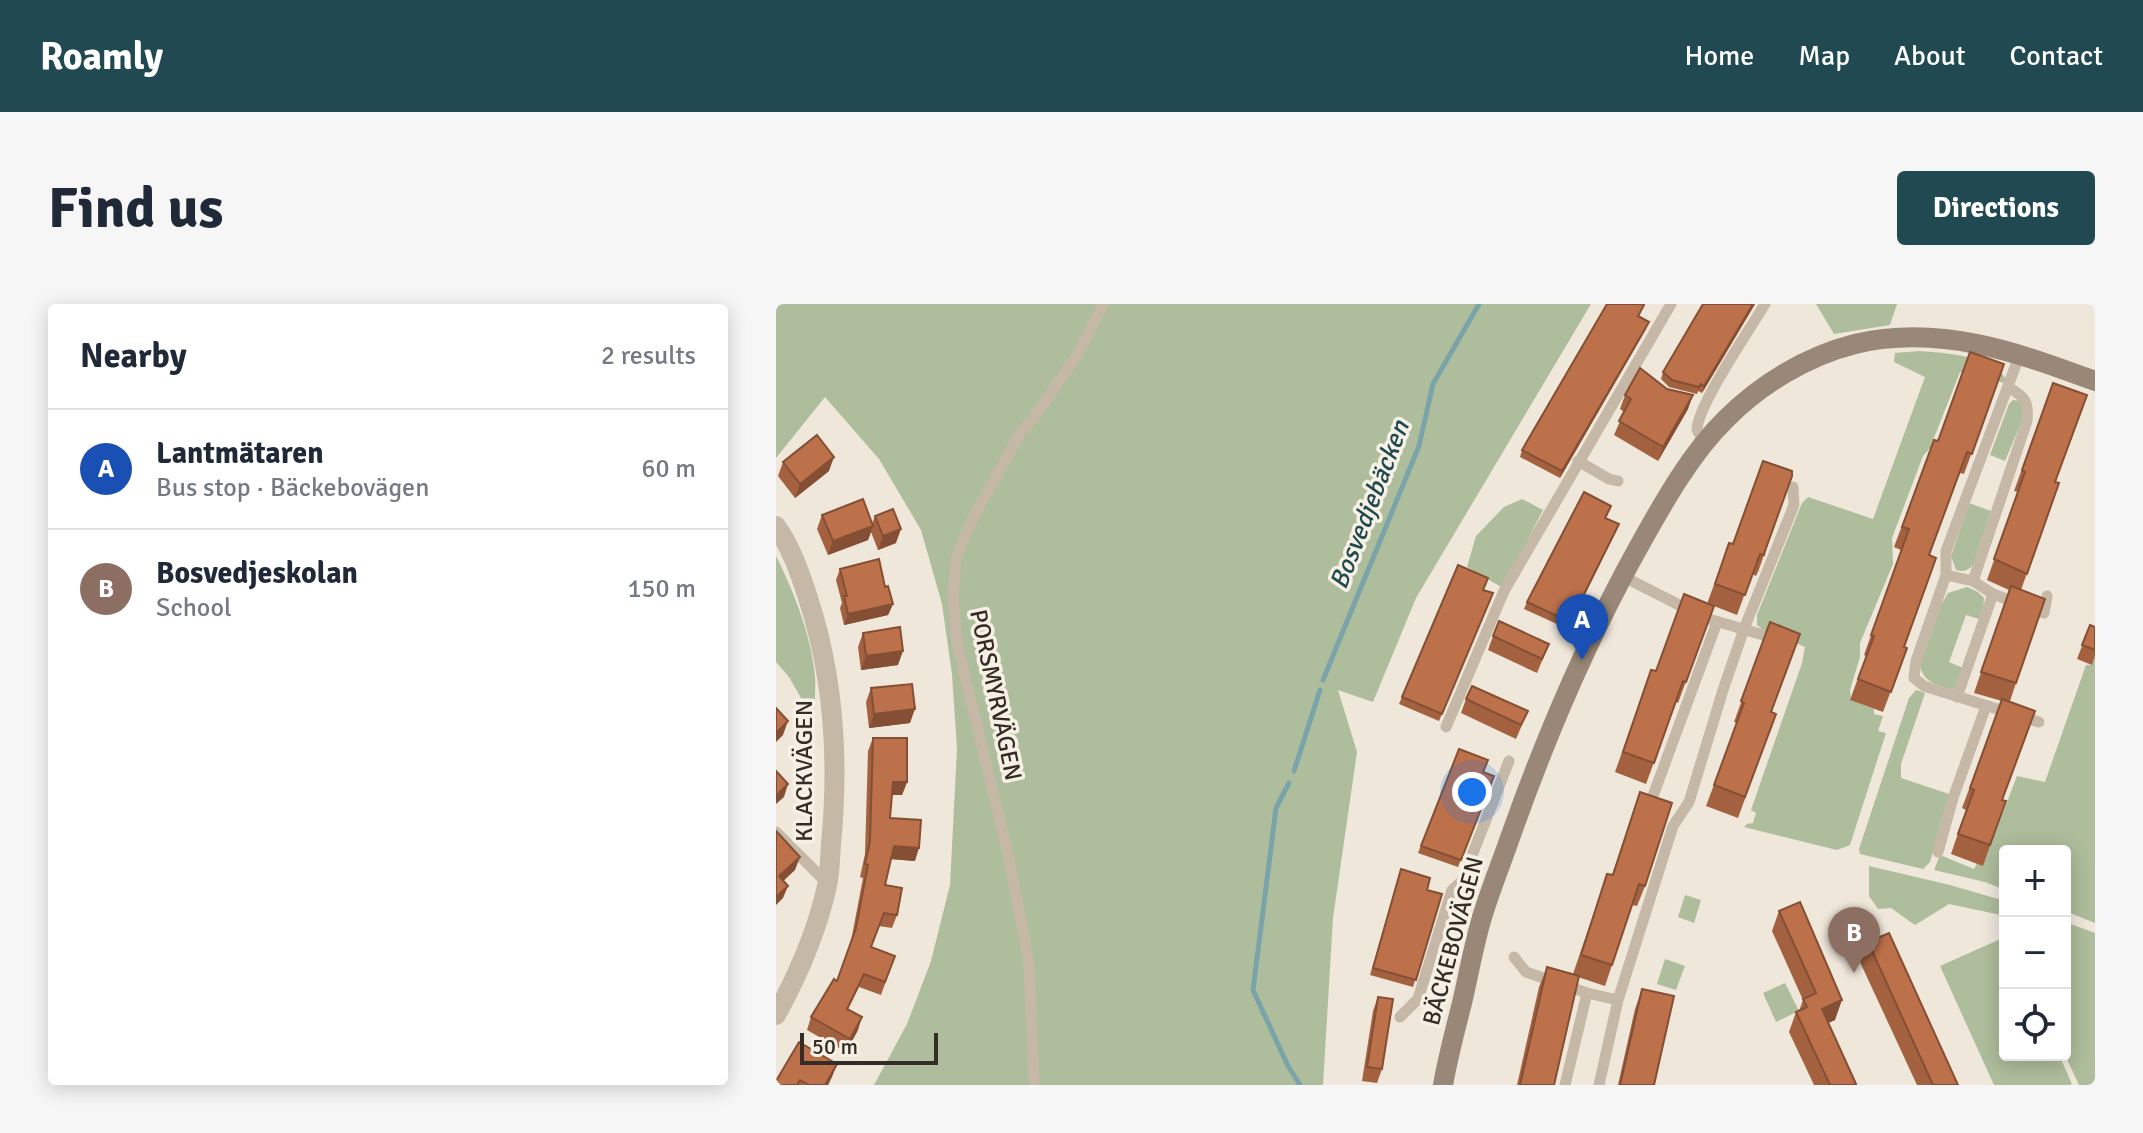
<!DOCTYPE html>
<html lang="en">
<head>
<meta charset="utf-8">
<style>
	:root { --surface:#fff; --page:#f6f6f7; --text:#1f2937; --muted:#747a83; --line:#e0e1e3; --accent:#204951 }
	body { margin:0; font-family:Signika,sans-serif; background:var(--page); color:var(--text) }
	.controls { position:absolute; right:24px; bottom:24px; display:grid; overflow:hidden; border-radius:8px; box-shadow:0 4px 20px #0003 }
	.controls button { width:72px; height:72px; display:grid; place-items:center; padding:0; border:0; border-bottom:2px solid var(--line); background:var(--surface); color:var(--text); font:40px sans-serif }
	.scale { position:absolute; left:24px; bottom:20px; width:138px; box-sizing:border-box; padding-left:8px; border:4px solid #332c27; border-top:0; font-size:22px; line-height:28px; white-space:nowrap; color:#332c27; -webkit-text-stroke:6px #f7f1e5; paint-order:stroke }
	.you { position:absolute; left:696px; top:488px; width:28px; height:28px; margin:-20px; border:6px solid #fff; border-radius:50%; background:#1a73e8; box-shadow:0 0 0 12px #1a73e833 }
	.badge { display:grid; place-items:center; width:52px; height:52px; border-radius:50%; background:var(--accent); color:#fff; font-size:26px; font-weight:700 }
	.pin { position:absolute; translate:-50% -66px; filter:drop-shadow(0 2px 4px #0008) }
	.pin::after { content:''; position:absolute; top:42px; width:28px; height:24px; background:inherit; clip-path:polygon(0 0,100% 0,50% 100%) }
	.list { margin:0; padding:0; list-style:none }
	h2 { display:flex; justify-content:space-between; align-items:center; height:104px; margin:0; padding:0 32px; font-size:34px }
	h2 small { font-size:26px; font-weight:400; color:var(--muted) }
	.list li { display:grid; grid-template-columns:52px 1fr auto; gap:24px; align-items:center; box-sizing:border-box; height:120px; padding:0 32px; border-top:2px solid var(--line) }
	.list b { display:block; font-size:30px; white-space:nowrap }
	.list p { margin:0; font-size:26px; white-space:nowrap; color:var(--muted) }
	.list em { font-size:26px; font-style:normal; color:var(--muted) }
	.icon { flex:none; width:44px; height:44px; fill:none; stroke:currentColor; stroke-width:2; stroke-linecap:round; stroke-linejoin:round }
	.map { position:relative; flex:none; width:1319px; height:781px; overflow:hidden; border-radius:8px }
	header { display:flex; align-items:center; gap:48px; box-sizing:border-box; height:112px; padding:0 40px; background:var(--accent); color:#fff }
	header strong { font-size:38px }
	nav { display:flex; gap:44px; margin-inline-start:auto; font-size:28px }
	.intro { display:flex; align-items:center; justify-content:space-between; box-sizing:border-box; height:192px; padding:0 48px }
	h1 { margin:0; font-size:56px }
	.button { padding:20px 36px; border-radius:8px; background:var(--accent); color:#fff; font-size:28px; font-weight:700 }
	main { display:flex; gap:48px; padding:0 48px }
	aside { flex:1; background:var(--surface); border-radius:8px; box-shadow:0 4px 20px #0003 }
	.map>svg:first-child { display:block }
	.green { fill:#aebd9b }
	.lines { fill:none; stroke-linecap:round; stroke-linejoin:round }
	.stream { stroke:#7ba4aa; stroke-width:5 }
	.lane { stroke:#c6b8a7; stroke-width:11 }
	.street { stroke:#c6b8a7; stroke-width:20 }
	.secondary { stroke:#998878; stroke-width:20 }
	.wall { fill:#a36140 }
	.shaded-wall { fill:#844f34 }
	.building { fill:#bd714a; stroke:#844f34; stroke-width:2 }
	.labels { text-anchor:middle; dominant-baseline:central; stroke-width:7; stroke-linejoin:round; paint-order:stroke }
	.street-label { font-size:24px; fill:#332c27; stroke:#f7f1e5 }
	.water-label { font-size:26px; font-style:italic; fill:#204951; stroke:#f7f1e5 }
</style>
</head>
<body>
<header>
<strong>Roamly</strong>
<nav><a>Home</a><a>Map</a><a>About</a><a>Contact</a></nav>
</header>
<div class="intro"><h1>Find us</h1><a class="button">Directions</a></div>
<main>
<aside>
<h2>Nearby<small>2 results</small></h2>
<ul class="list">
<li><span class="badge" style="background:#1a4fb4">A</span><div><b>Lantmätaren</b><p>Bus stop · Bäckebovägen</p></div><em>60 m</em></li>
<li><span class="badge" style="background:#8d6e63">B</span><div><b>Bosvedjeskolan</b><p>School</p></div><em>150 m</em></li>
</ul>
</aside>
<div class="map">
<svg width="1319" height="781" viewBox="0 0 1319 781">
	<rect width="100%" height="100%" fill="#efe7da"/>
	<path class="green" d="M0 0H815L640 294 597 398 562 386 581 448 557 614 547 781H98L131 720 155 657 174 581 181 445 176 370 166 300 145 226 103 155 49 93 0 154Z
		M1040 0H1121L1114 21 1058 30Z
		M1143 47C1168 49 1216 51 1230 75L1227 79 1214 73 1211 78 1184 68 1154 144 1147 152 1116 234 1117 260 1084 339V353L1074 386 1075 396 1098 405V410L1107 412 1102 427 1110 429 1074 541 1061 546 968 523 971 520 977 519 980 509 975 506 1026 359 1029 343 986 325 981 321V311L1026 199 1032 193 1097 215 1149 73 1118 58 1119 49Z
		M1237 96 1245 97 1247 114 1229 157 1214 151 1233 100Z
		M746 195 767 206 727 284 691 263 700 232 728 203Z
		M1193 199 1215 207 1197 261C1191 267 1188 268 1180 266L1175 252Z
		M0 252C18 288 35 331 39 372 40 387 38 402 38 417L13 373 0 358Z
		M1191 283 1202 288 1208 294 1207 306 1203 315 1190 311 1173 358 1187 364 1183 379 1176 386C1161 380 1147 379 1144 361L1165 301 1172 289Z
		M1319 352V619L1289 607V547H1229V586L1209 578 1158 566 1164 551 1198 565 1201 559 1207 561 1241 472 1269 478 1310 361H1316Z
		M1140 386 1149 389 1125 460V474L1173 490 1154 558 1147 565 1084 550 1083 545 1133 394Z
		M1093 562 1174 581 1229 597V620L1225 611 1173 600 1139 621 1115 604 1102 605 1093 592Z
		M909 591 925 596 918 619 902 613Z
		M1289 618 1319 629V781H1303L1289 751Z
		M1229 633V751H1283L1296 780 1294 781H1218L1164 662Z
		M889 655 909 662 900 686 881 680Z
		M1009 679 1023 707 1000 718 987 689Z"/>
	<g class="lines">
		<path class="stream" d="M547 376 643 142 657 80 703 0
			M518 467 544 386
			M513 479 500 504 477 686 512 762 524 781"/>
		<path class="lane" d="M1244 50 1170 247V271L1140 357 1138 374 1148 382 1263 418
			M929 139 921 126C921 102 974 25 989 0
			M802 157 833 175 842 177
			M1170 271 1197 277 1217 290 1268 309 1271 292
			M846 272 917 308
			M1197 277 1251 117C1253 97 1249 93 1232 83
			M936 316 1001 335
			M1181 393 1217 290
			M670 423 728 287 895 0
			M874 500 941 318
			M0 528 51 579
			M1162 548 1177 494 1210 402
			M738 653 750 668 811 689 842 696
			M624 713 642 695 676 586 686 577 733 457
			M258 781 253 659 232 550 181 339 177 291 180 254 195 218 244 129 256 116 300 53 327 0
			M789 781 811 689
			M823 781 842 696 897 522 913 498 947 386 968 325 1018 201 1017 183"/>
		<path class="street" d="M0 222C15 243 24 269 32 294 58 373 63 457 55 540 54 554 54 568 51 582 41 627 22 671 0 711"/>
		<path class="secondary" d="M667 781C672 753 679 726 686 699 693 669 698 639 707 610 715 584 726 557 735 531 770 432 811 336 862 244 886 201 914 150 950 115 985 80 1031 52 1079 40 1163 20 1241 48 1319 77"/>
	</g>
	<path class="wall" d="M927 0H979L926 89 922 87 921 90 893 83 885 75 887 68Z
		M866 8 863 12 870 25 784 174 744 153 746 146Z
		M1228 60 1188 170 1184 169 1153 251 1128 343 1131 344 1107 408 1074 396 1090 352 1088 351 1125 246 1118 243 1158 136 1162 137Z
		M1277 79 1279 178 1283 179 1245 286 1240 379 1234 397 1226 496 1230 497 1207 562 1175 550 1190 506 1186 504 1226 397 1198 389 1233 286 1211 276 1242 188 1238 187Z
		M849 91 912 105 882 157 838 131 848 108 844 105Z
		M7 158 53 167 19 194 2 172Z
		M1016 172 982 268 980 272 976 270 961 311 938 302 902 399 900 398 870 480 839 468 875 366 880 367 931 300 953 239 957 240Z
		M833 209 830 214 843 220 792 325 748 305 751 298Z
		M46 211 96 220 99 212 120 239 102 246 95 228 92 236 52 251 41 225Z
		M682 261 708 286 717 289 663 417 623 400Z
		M64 265 109 283 117 300 112 311 68 321 64 304 66 299 60 276Z
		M994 318 995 408 1000 410 962 514 930 502 961 419 958 418Z
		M1314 321 1319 323V352L1316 361 1301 355Z
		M87 329 122 361 85 366 82 343Z
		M717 332 773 340 761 369 712 346Z
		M95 384 134 419 93 424 90 398Z
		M690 395 746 421 740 435 685 409Z
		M97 434 131 478 126 491H116L114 514 139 557 115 555 109 581 121 611 116 624 103 622 95 643 119 652 105 691 83 683 72 705 82 726 70 748 31 726 35 713 61 676 75 637 87 574 84 573 89 550 92 447Z
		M683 445 708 468 718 472 682 563 642 549Z
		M864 488 869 582 861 602 856 601 829 682 802 673 778 781H741L763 683 771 663 797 670 831 570 836 571Z
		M623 572 651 586 666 590 637 683 594 671Z
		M1003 607 1059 716 1052 719 1079 781H1038L1013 728 1020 708 1023 707 1027 696 996 627Z
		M1092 638 1182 781H1141L1084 658Z
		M866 685 878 781H842L859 705Z
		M602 693 606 765 601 779 586 777 597 707Z
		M61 760 52 781H0Z"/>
	<path class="shaded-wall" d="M977 0H979L926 89 928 82Z
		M873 18 870 25 784 174 786 167Z
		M917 91 912 105 882 157 887 143Z
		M58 153 53 167 19 194 24 180Z
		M843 220 840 227 792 325 794 318Z
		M97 222 92 236 52 251 57 237Z
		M125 225 120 239 102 246 107 232Z
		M117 300 112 311 68 321 72 310Z
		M127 347 122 361 85 366 90 352Z
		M139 405 134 419 93 424 98 410Z
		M12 417 7 431 0 438V429Z
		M117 478H131L126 491H112Z
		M12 480 8 493 0 500V492Z
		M118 542 143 544 139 557 114 555Z
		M24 553 19 566 0 584 3 572Z
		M12 582 7 594 0 601V593Z
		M1066 696 1059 716 1038 725 1046 705Z
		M86 713 82 726 70 748 74 735Z
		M61 760 56 773 52 781H49Z"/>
	<path class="building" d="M831 0H867L868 1 862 12 873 18 786 167 746 146Z
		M927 0H977L928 82 925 80 923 83 896 76 887 68Z
		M1194 48 1228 60 1196 150 1191 148 1153 251 1160 254 1128 343 1131 344 1115 388 1082 375 1098 332 1095 331 1133 225 1126 223 1158 136 1162 137Z
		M864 64 891 85 917 91 887 143 843 117 855 95 849 91Z
		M1277 79 1311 91 1279 178 1283 179 1251 270 1218 255 1249 168 1246 166Z
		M41 131 58 153 24 180 7 158Z
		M987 157 1016 167V172L989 247 988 251 984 250 969 291 939 280 953 239 957 240Z
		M808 188 835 202 829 214 843 220 794 318 751 298Z
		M87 195 97 222 57 237 46 211Z
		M117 205 125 225 107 232 99 212Z
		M103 255 109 283 112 282 117 300 72 310 68 292H71L64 265Z
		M682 261 712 274 707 286 717 289 666 410 626 393Z
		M1235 282 1269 295 1240 379 1205 368Z
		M908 290 938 302 910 378 907 377 878 459 847 448 875 366 880 367Z
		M723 317 773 340 766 355 717 332Z
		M994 318 1024 330 995 408 1000 410 969 493 938 481 968 399 965 397Z
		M1314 321 1319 323V346L1306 341Z
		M124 323 127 347 90 352 87 329Z
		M136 380 139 405 98 410 95 384Z
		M696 382 752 407 745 421 690 395Z
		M1226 395 1259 407 1226 496 1230 497 1214 541 1182 530 1198 486 1194 484Z
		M0 404 12 417 0 429Z
		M97 434H131V478H117L114 514 145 516 143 544 118 542 109 581 126 584 121 611 108 609 95 643 119 652 109 678 88 670 71 705 86 713 74 735 35 713 58 675 61 677 80 624 92 561 89 560 94 537Z
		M683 445 712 456 707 468 718 472 685 556 645 542Z
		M0 467 12 480 0 492Z
		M864 488 896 499 869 582 863 580 836 661 805 651 831 570 837 571Z
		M0 527 24 553 3 572 12 582 0 593Z
		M625 565 654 574 651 586 666 590 640 676 597 664Z
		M1024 598 1066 696 1046 705 1080 780 1077 781H1054L1020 708 1031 703 1027 695 1040 689 1003 607Z
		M1113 629 1182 781H1157L1092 638Z
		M771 663 803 672 778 781H744Z
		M866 685 898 692 878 781H844Z
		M602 693 617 695 606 765 591 763Z
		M23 738 61 760 49 781H33L24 776 21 781H0V777Z"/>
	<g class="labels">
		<g class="street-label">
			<text transform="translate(220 391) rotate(78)">PORSMYRVÄGEN</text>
			<text transform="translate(28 467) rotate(-90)">KLACKVÄGEN</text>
			<text transform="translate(677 637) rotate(-75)">BÄCKEBOVÄGEN</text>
		</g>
		<g class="water-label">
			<text transform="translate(594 201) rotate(-69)">Bosvedjebäcken</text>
		</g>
	</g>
</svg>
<div class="controls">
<button>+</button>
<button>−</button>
<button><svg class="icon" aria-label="locate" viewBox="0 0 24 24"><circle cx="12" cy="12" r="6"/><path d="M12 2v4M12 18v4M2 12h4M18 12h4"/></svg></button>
</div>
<div class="scale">50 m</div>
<div class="you"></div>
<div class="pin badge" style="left:806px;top:356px;background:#1a4fb4">A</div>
<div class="pin badge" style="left:1078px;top:669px;background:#8d6e63">B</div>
</div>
</main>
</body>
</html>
